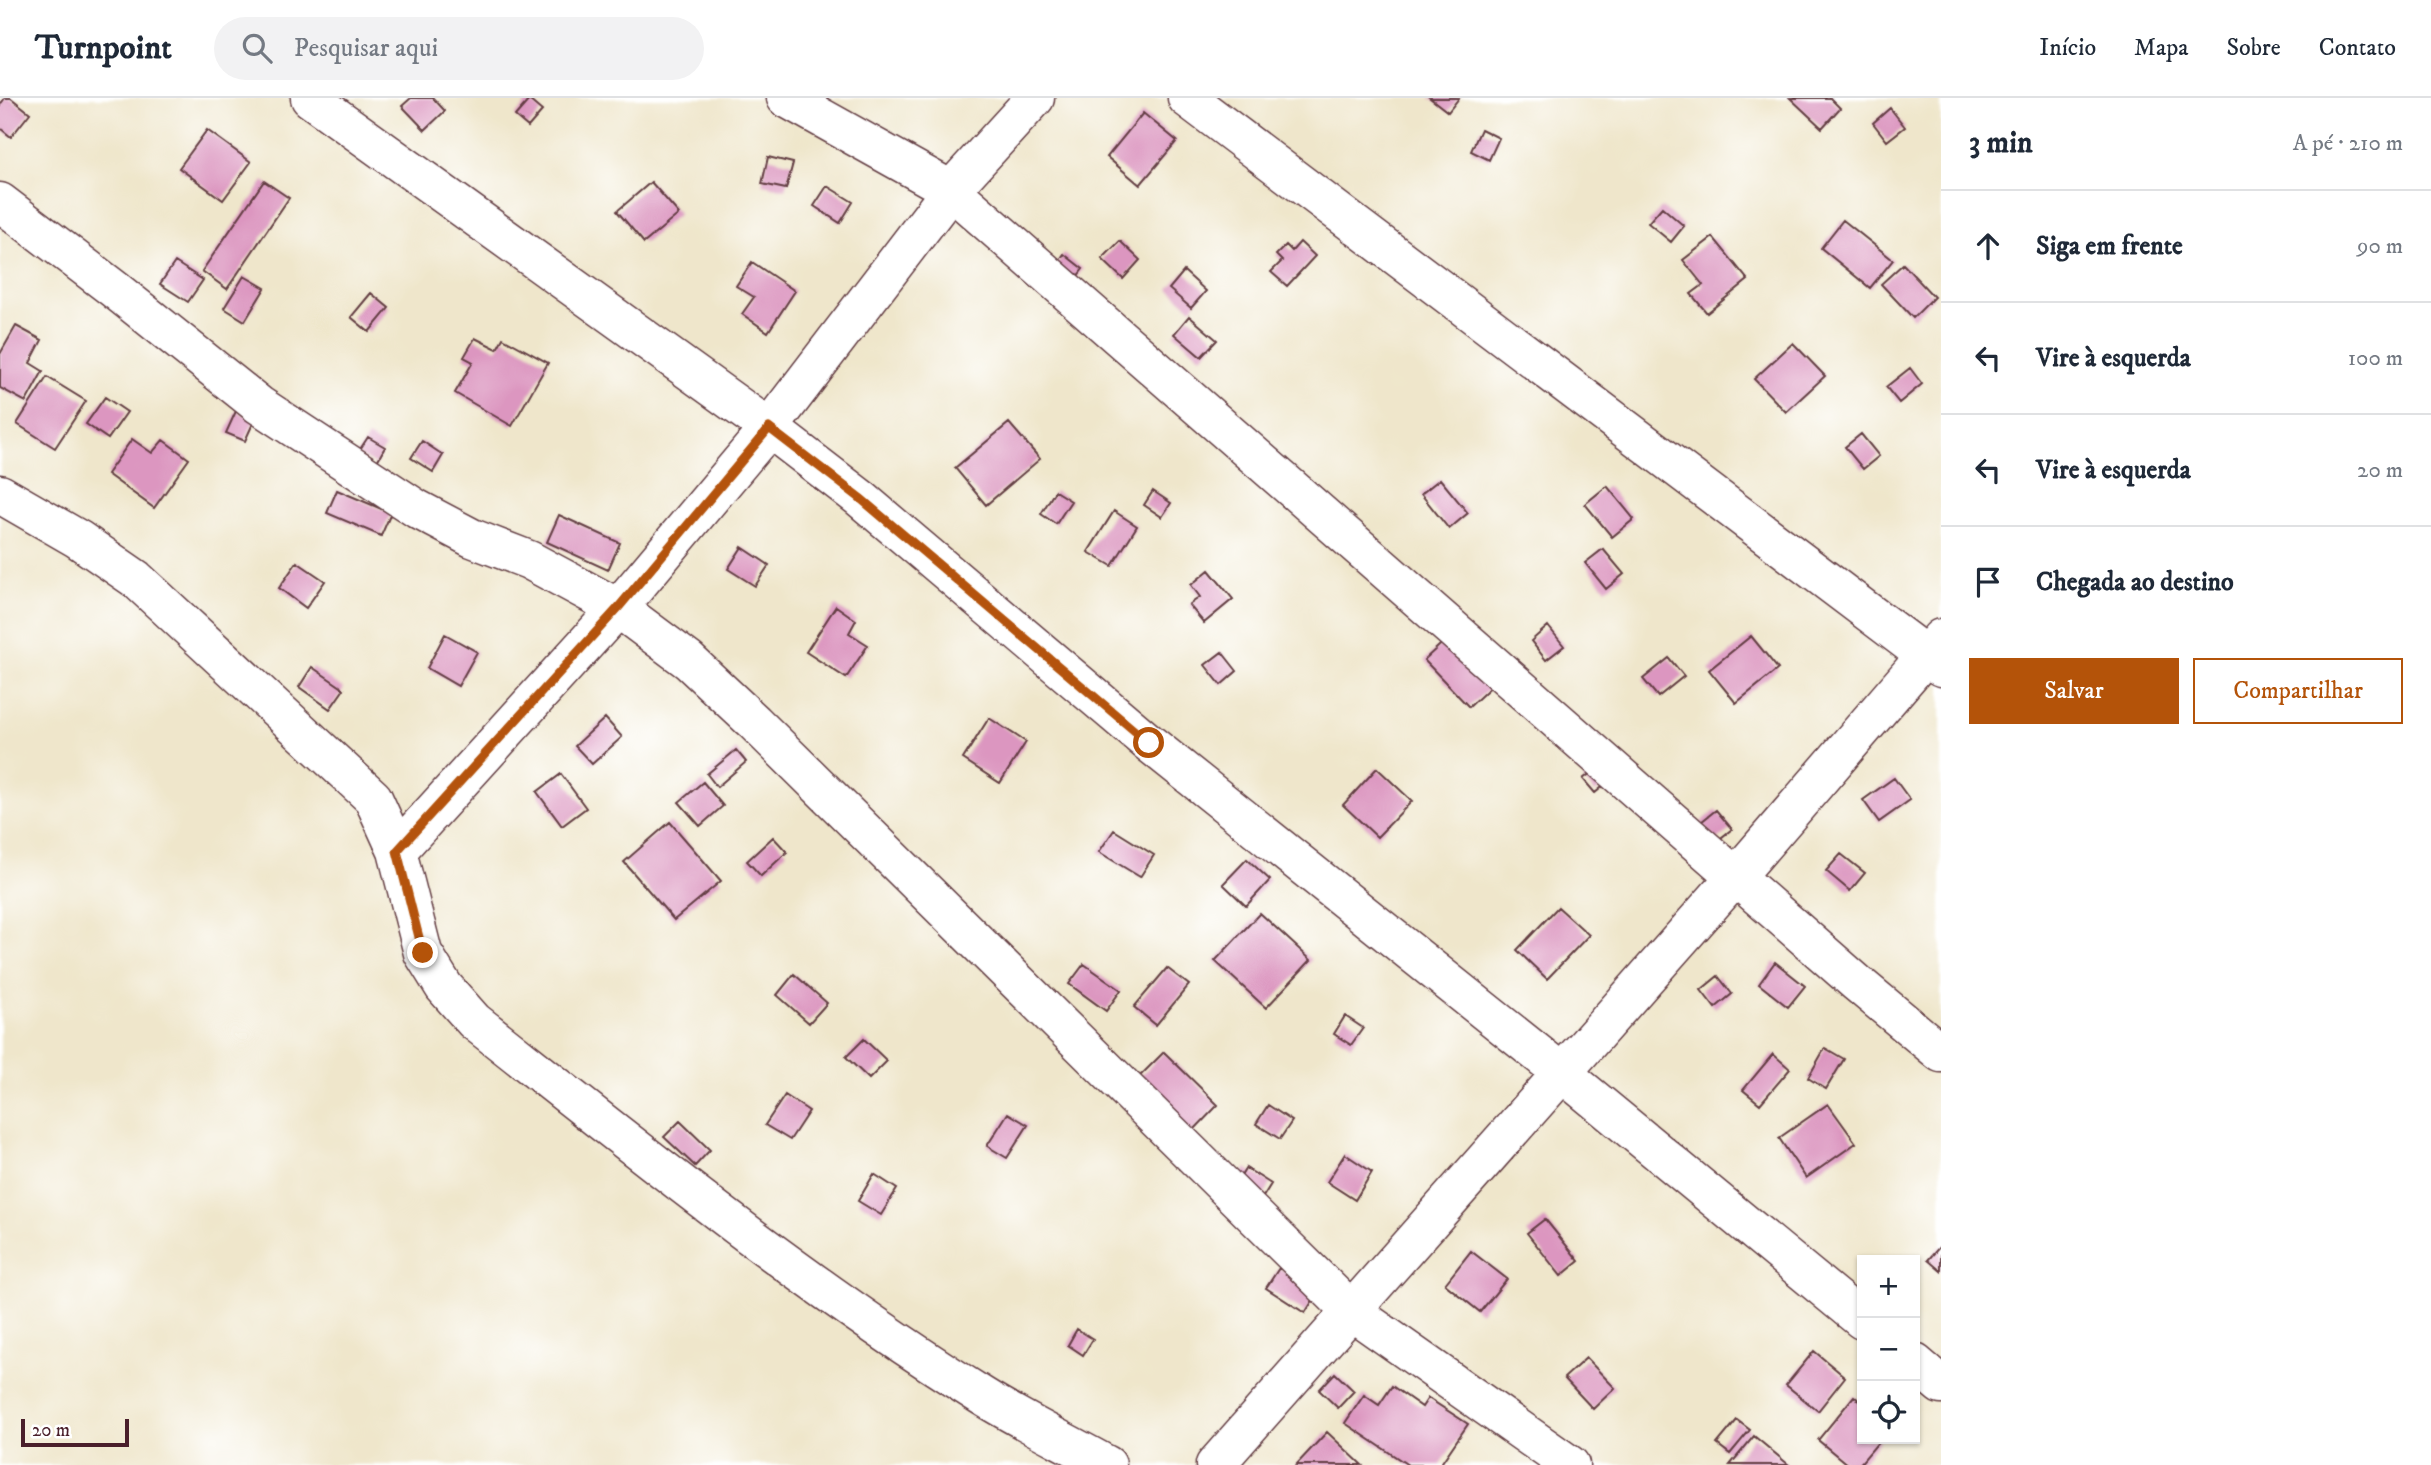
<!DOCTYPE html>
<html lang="pt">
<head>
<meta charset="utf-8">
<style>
	:root { --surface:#fff; --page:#f2f2f3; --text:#1f2937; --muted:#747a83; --line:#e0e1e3; --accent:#b45309 }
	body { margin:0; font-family:"IM FELL DW Pica",serif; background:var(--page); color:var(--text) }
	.controls { position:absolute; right:21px; bottom:21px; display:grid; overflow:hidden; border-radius:0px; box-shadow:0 2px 5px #0004 }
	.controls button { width:63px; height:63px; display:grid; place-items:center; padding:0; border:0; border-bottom:2px solid var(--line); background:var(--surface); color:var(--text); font:35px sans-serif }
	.scale { position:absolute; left:21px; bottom:18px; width:108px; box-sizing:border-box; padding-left:7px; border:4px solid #4a1f2b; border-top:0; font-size:19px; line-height:24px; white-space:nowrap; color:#4a1f2b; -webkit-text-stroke:5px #fff; paint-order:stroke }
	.stop { position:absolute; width:21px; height:21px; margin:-16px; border:5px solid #b45309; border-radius:50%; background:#fff }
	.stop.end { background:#b45309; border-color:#fff; box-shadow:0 2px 7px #0008 }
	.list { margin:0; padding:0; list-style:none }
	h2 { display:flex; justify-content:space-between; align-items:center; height:91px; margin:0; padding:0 28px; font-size:30px }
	h2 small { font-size:23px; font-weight:400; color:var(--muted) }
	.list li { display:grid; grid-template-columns:46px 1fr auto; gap:21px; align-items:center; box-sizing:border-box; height:112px; padding:0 28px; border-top:2px solid var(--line) }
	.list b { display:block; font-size:26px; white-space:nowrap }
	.list em { font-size:23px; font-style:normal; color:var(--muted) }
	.actions { display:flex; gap:14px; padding:21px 28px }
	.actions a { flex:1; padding:16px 0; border:2px solid var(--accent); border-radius:0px; text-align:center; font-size:24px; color:var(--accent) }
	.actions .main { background:var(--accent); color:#fff }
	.icon { flex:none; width:38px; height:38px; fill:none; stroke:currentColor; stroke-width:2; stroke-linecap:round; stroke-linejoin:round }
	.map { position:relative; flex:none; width:1941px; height:1367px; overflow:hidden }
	header { display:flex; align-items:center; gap:42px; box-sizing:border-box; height:98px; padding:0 35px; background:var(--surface); border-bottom:2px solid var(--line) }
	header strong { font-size:33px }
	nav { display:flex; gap:38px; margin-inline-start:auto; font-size:24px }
	.search { width:490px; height:63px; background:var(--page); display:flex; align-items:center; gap:18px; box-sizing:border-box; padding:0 24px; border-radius:38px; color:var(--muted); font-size:26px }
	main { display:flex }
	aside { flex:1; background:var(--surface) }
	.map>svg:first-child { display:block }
	.building { fill:#dc96c0 }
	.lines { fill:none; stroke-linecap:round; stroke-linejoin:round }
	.street-casing { stroke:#633d43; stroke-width:41 }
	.street { stroke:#fff; stroke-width:38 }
	.route { stroke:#b45309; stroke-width:9 }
</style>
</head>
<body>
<header>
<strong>Turnpoint</strong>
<div class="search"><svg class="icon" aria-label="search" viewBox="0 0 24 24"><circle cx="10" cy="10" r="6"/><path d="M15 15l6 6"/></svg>Pesquisar aqui</div>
<nav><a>Início</a><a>Mapa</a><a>Sobre</a><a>Contato</a></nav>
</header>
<main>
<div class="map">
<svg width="1941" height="1367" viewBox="0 0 1941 1367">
	<rect width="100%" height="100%" fill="#fff"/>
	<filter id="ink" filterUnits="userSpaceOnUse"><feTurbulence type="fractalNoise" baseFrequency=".0143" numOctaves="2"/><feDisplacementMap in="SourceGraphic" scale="14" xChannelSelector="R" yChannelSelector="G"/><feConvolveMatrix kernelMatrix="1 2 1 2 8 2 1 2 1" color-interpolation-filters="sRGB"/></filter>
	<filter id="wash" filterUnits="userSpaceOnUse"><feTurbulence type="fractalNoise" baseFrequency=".00686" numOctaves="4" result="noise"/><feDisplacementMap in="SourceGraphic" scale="28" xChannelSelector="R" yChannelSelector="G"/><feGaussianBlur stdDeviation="1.57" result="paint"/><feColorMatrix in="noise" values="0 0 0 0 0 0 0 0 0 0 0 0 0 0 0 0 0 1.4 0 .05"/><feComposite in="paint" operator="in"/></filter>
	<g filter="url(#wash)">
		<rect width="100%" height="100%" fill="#efe6cb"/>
		<g id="blocks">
			<path class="building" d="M5 0H11L30 15 11 39 0 30V7Z
				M411 0H433L445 13 425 32 402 8Z
				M1430 0H1459L1448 14Z
				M1790 0H1830L1840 10 1822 30Z
				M529 2 542 13 528 29 515 18Z
				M1890 10 1905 29 1887 43 1873 25Z
				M1143 15 1177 43 1140 87 1107 59Z
				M1481 31 1499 40 1489 62 1471 53Z
				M207 32 251 64 223 102 179 70Z
				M768 59 793 65 786 91 762 86Z
				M264 83 289 100 227 191 202 173Z
				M651 84 679 116 644 145 617 113Z
				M827 88 853 104 840 125 814 108Z
				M1662 109 1684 128 1671 144 1648 125Z
				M1843 122 1893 162 1870 190 1821 150Z
				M1713 139 1748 182 1707 215 1691 196 1703 187 1683 162Z
				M1120 143 1140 162 1123 181 1102 161Z
				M1300 144 1315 158 1287 188 1271 174 1282 163 1276 157 1286 147 1292 153Z
				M1064 156 1083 171 1073 184 1054 170Z
				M175 164 203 182 188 204 160 186Z
				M752 164 795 193 768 234 742 216 754 199 736 188Z
				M1903 166 1934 199 1913 220 1881 186Z
				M1184 173 1206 193 1191 210 1169 191Z
				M244 178 265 190 245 223 224 210Z
				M371 195 389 210 369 234 351 219Z
				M1189 218 1217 242 1201 259 1174 236Z
				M16 228 42 242 30 265 43 273 26 304 0 290V256Z
				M475 240 497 251 503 240 548 265 512 328 455 295 473 264 464 259Z
				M1793 245 1825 278 1786 314 1754 281Z
				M1910 270 1922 286 1899 305 1886 289Z
				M47 279 86 303 55 350 17 326Z
				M105 299 127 314 108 341 86 326Z
				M236 313 255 321 245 343 226 335Z
				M1009 325 1040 361 986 407 955 370Z
				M1861 336 1879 358 1863 371 1845 349Z
				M368 339 385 349 375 367 357 356Z
				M132 341 152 355 163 342 189 361 154 410 107 376Z
				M422 343 443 357 433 374 411 360Z
				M1440 381 1468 415 1449 431 1421 396Z
				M1607 388 1634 421 1612 439 1585 406Z
				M337 392 391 415 381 438 327 415Z
				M1055 393 1071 403 1056 426 1041 416Z
				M1153 393 1171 405 1162 419 1144 407Z
				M1114 413 1137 428 1112 468 1088 454Z
				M559 417 620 445 608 472 547 444Z
				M742 449 769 467 755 488 728 471Z
				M1603 451 1624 476 1606 491 1585 465Z
				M297 464 325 483 306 510 279 490Z
				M1209 472 1233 501 1204 525 1189 507 1200 499 1191 487Z
				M836 508 856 522 849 535 868 547 846 580 806 554Z
				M1548 528 1564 548 1546 562 1531 543Z
				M1453 535 1498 582 1469 609 1424 562Z
				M445 536 477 554 458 588 427 570Z
				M1751 538 1778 571 1736 605 1709 572Z
				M1222 554 1237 573 1221 587 1205 567Z
				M1669 560 1684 578 1658 599 1643 581Z
				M312 569 344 591 330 611 299 589Z
				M605 620 622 639 592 666 575 648Z
				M989 620 1026 644 1000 685 963 661Z
				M736 652 746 664 717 689 707 676Z
				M1377 670 1412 703 1377 739 1343 707Z
				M1596 671 1607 685 1595 695 1583 681Z
				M561 676 586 710 562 728 537 694Z
				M1894 680 1910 702 1879 724 1863 702Z
				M703 684 723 708 700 728 679 704Z
				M1716 712 1732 731 1717 743 1701 724Z
				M670 724 721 783 674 822 624 764Z
				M1114 732 1154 757 1140 779 1099 754Z
				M773 739 787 754 761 778 747 763Z
				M1841 756 1865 775 1850 793 1826 773Z
				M1247 761 1270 782 1246 808 1223 786Z
				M1558 809 1589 837 1547 881 1517 852Z
				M1260 815 1311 862 1266 910 1215 863Z
				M1775 864 1805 888 1788 909 1759 886Z
				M1084 866 1121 892 1106 913 1069 886Z
				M1167 870 1189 887 1156 927 1134 909Z
				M794 876 827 905 809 925 777 897Z
				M1718 878 1732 896 1715 910 1701 892Z
				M1345 918 1363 930 1351 947 1334 936Z
				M864 941 887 963 869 981 846 959Z
				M1825 950 1844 961 1826 991 1808 980Z
				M1164 954 1218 1007 1191 1035 1136 982Z
				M1773 956 1790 971 1760 1006 1743 992Z
				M785 997 809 1013 790 1042 765 1027Z
				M1828 1006 1856 1045 1806 1080 1779 1040Z
				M1268 1007 1292 1023 1280 1041 1256 1026Z
				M1008 1015 1028 1027 1007 1060 987 1048Z
				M680 1023 710 1052 695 1068 664 1039Z
				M1345 1056 1372 1074 1355 1102 1327 1084Z
				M1246 1070 1271 1086 1261 1102 1236 1086Z
				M874 1076 897 1091 881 1117 858 1103Z
				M1545 1121 1579 1163 1561 1178 1527 1135Z
				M1941 1147V1173L1928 1162Z
				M1471 1153 1507 1181 1480 1214 1445 1186Z
				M1279 1170 1318 1194 1305 1215 1266 1190Z
				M1077 1231 1093 1241 1083 1257 1068 1247Z
				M1814 1253 1845 1279 1818 1313 1786 1287Z
				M1586 1260 1615 1290 1593 1311 1564 1280Z
				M1335 1275 1354 1293 1338 1310 1319 1292Z
				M1392 1288 1422 1309 1428 1300 1468 1326 1440 1367H1408L1345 1325 1364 1297 1379 1307Z
				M1854 1298 1862 1305V1341H1881L1859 1367H1848L1818 1342Z
				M1737 1322 1750 1332 1730 1356 1717 1346Z
				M1327 1334 1362 1367H1296Z
				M1754 1338 1789 1367H1730Z"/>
		</g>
	</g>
	<g filter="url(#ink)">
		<use href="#blocks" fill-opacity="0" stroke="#633d43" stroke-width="2"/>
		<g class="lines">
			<g class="street-casing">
				<path id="street" d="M310 0 769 330 860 400 1149 645 1561 974 1862 1222
					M786 0 951 92 1857 885 1941 955
					M1187 0 1941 569
					M0 104 114 191 259 307 417 411 472 440 529 462 618 510 689 563 754 624 1351 1213 1570 1367
					M0 396 78 441 136 481 373 700 397 753 423 855 444 889 474 923C639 1053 803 1186 982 1298 1022 1323 1066 1344 1107 1367
					M397 753 618 510 769 330 951 92 1035 0
					M1915 1265 1941 1287
					M1215 1367 1737 777 1941 540"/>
			</g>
			<use href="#street" class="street"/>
		</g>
	</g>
	<g class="lines" filter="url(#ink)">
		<path class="route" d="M423 855 397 753 618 510 769 330 860 400 1149 645"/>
	</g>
</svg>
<div class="controls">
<button>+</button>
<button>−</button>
<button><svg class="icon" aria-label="locate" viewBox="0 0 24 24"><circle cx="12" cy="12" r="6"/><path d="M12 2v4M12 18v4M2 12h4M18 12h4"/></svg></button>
</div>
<div class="scale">20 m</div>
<div class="stop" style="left:1149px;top:645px"></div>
<div class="stop end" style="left:423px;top:855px"></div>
</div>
<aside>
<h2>3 min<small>A pé · 210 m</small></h2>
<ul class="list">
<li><svg class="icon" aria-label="ahead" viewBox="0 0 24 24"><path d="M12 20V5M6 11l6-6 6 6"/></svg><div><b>Siga em frente</b></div><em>90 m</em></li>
<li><svg class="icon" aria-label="left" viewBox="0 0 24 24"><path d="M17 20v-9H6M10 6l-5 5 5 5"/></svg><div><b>Vire à esquerda</b></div><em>100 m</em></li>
<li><svg class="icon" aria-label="left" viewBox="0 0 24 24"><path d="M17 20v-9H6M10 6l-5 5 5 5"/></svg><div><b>Vire à esquerda</b></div><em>20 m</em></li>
<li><svg class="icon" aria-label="arrive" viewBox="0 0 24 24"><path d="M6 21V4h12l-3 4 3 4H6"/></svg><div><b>Chegada ao destino</b></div></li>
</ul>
<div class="actions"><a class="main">Salvar</a><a>Compartilhar</a></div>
</aside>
</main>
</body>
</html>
